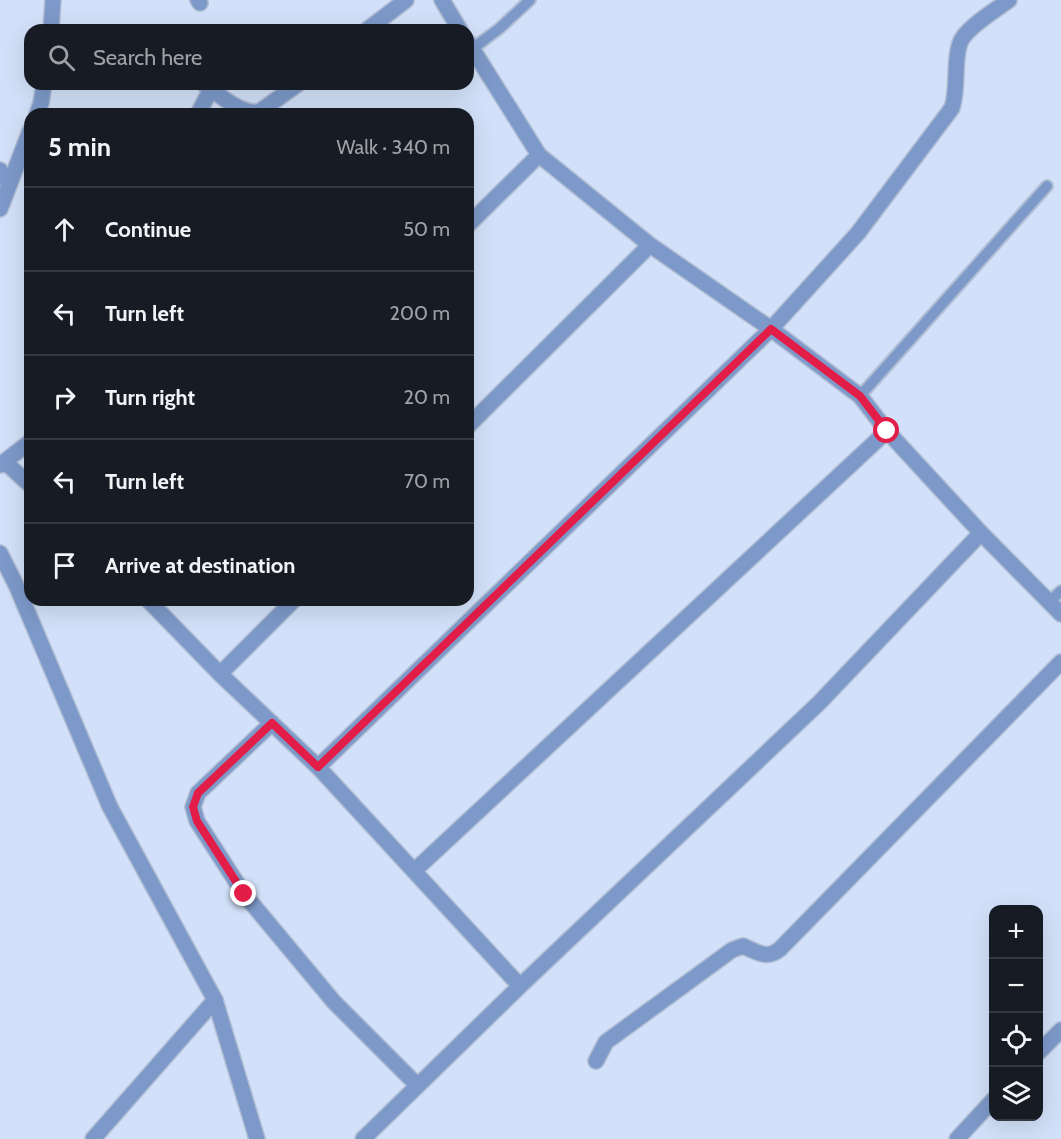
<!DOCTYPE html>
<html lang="en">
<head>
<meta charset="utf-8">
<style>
	:root { --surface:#171b24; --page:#20242c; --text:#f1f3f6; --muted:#9ea1a6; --line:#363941 }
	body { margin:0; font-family:Cabin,sans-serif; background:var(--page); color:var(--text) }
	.controls { position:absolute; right:18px; bottom:18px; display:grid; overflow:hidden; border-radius:12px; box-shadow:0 6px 24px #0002 }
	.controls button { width:54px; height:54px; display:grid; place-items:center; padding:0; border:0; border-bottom:2px solid var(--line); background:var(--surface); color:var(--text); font:30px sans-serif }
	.stop { position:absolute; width:18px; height:18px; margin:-14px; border:4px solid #e11d48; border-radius:50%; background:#fff }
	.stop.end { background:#e11d48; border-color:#fff; box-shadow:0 2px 6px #0008 }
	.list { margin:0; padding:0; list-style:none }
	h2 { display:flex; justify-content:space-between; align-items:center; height:78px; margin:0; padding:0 24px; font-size:26px }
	h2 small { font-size:20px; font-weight:400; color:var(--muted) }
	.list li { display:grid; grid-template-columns:39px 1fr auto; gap:18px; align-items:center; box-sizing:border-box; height:84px; padding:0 24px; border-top:2px solid var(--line) }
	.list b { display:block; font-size:22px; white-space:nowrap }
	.list em { font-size:20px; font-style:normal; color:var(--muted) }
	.icon { flex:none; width:33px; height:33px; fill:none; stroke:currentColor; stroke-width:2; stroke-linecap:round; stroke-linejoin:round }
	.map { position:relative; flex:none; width:1061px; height:1139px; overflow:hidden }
	.search { position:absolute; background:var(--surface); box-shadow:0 6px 24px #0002; left:24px; top:24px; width:450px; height:66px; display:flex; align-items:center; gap:15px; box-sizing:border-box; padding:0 21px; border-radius:18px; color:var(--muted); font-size:22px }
	.panel { position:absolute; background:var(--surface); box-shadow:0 6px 24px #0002; left:24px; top:108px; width:450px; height:498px; border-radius:18px }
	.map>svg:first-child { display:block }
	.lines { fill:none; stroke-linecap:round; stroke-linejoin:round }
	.service-casing { stroke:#b1bed3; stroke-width:14 }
	.minor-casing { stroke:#b1bed3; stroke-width:18 }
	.tertiary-casing { stroke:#b1bed3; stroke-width:18 }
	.service { stroke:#7d99c9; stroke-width:10 }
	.minor { stroke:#7d99c9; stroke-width:15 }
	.tertiary { stroke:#7d99c9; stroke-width:15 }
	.route { stroke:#e11d48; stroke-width:8 }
</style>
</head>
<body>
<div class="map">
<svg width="1061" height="1139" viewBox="0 0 1061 1139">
	<rect width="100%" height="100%" fill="#d2e1f9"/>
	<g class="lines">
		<g class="service-casing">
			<path id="service" d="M472 49 500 28 530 0
				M860 396 1047 186
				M1049 602 1061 591"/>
		</g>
		<g class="minor-casing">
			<path id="minor" d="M198 0 200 3
				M442 0 460 30
				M367 30 406 0
				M468 42 539 155 650 245 771 329 860 396 887 431 981 533 1061 614
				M204 84C220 95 239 114 259 112L298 84
				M198 114 211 89
				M0 170 9 185
				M468 225 539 155
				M468 426 650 245
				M5 462 30 485
				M0 465 30 442
				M148 600 220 674 318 767 520 986
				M220 674 294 600
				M272 723 198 793 193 807 197 821 244 894 334 1002 417 1085
				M318 767 771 329 858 233 952 108C959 85 953 62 960 43 965 28 996 10 1009 0
				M414 871 887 431
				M1038 1053 1061 1030
				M596 1061 606 1042 732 950 743 946C757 952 767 960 780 949L1061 662
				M93 1139 215 1000
				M363 1139 520 986 819 703 981 533
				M957 1139 994 1099"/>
		</g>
		<g class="tertiary-casing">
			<path id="tertiary" d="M51 30 53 0
				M37 114 41 103 44 84
				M0 209 30 131
				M0 553 17 587 110 807 215 1000 257 1139"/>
		</g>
		<use href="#service" class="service"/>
		<use href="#minor" class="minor"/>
		<use href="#tertiary" class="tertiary"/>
	</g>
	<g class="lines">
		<path class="route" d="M244 894 197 821 193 807 198 793 272 723 318 767 771 329 860 396 887 431"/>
	</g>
</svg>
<div class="controls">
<button>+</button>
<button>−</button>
<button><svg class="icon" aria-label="locate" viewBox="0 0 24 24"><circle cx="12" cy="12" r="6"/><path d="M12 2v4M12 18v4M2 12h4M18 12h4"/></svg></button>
<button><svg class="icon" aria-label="layers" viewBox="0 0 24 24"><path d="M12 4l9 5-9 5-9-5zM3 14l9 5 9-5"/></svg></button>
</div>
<div class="stop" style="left:887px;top:431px"></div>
<div class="stop end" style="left:244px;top:894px"></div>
<div class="search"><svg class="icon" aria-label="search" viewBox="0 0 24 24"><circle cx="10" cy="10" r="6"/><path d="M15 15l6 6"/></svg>Search here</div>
<section class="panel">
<h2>5 min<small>Walk · 340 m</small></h2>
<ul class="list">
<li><svg class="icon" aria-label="ahead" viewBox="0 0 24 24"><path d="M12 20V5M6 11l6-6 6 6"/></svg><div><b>Continue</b></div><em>50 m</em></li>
<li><svg class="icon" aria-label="left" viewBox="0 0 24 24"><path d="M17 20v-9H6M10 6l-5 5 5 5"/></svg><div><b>Turn left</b></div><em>200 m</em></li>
<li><svg class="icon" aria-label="right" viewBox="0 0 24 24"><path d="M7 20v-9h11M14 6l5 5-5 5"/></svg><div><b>Turn right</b></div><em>20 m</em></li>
<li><svg class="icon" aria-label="left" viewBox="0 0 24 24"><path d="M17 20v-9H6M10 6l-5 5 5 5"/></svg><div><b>Turn left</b></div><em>70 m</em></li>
<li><svg class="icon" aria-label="arrive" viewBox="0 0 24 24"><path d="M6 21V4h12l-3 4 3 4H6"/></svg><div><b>Arrive at destination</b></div></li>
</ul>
</section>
</div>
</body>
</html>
